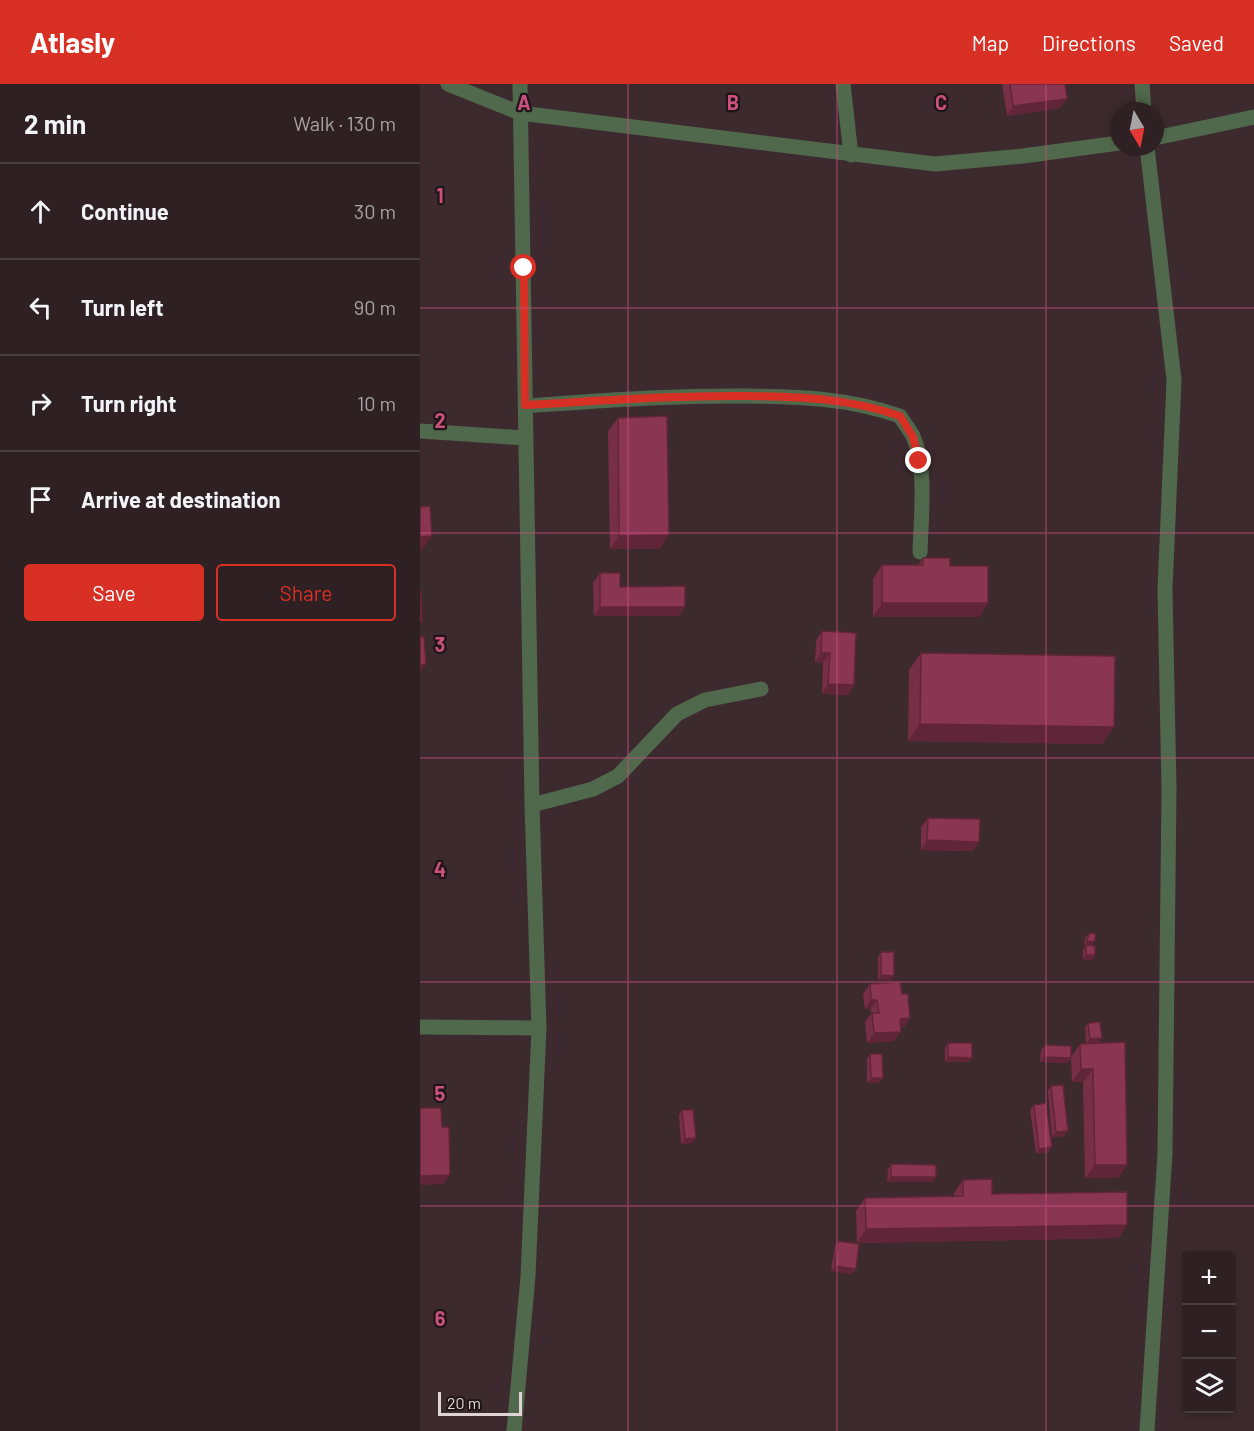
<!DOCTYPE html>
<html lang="en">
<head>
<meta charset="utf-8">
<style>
	:root { --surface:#2e2023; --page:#3a2d30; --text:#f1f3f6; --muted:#a7a3a6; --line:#493e41; --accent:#d93025 }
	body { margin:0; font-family:Barlow,sans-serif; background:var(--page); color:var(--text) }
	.controls { position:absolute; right:18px; bottom:18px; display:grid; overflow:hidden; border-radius:6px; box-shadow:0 3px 9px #0003 }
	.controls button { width:54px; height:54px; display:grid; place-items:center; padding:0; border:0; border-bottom:2px solid var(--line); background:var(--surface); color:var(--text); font:30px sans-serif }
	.compass { position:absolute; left:690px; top:18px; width:54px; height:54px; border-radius:50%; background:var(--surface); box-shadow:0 3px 9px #0003; rotate:170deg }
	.scale { position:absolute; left:18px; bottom:15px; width:84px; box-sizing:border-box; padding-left:6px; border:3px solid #e0d3d6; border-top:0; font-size:16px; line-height:21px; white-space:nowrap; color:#e0d3d6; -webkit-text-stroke:4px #1e1517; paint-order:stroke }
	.stop { position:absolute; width:18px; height:18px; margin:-14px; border:4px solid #d93025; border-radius:50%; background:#fff }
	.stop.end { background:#d93025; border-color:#fff; box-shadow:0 2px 6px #0008 }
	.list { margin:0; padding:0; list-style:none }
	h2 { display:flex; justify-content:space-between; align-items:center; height:78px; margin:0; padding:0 24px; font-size:26px }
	h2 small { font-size:20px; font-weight:400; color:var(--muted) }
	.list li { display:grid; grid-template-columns:39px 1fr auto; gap:18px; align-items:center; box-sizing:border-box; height:96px; padding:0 24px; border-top:2px solid var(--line) }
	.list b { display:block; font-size:22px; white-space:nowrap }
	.list em { font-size:20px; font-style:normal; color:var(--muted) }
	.actions { display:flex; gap:12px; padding:18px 24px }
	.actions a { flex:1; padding:14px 0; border:2px solid var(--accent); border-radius:6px; text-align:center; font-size:21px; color:var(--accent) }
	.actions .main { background:var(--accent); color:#fff }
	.icon { flex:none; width:33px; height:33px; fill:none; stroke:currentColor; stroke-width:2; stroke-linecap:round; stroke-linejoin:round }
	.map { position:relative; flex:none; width:834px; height:1347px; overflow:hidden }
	header { display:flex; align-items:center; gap:36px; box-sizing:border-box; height:84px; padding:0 30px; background:var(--accent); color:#fff }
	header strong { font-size:28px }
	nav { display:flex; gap:33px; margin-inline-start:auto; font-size:21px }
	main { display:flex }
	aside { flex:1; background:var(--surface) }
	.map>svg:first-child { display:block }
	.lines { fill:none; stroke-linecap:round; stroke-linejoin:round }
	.minor { stroke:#50684b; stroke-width:15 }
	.wall { fill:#772e47 }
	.shaded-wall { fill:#612539 }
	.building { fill:#8a3552; stroke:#612539; stroke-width:1.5 }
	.route { stroke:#d93025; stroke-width:8 }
	.grid { fill:none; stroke:#cb5080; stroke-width:1.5; stroke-opacity:0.55 }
	.grid-label { font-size:20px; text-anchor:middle; font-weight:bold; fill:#cb5080; stroke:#1e1517; stroke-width:4.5; stroke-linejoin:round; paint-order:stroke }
</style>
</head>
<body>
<header>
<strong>Atlasly</strong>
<nav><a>Map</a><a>Directions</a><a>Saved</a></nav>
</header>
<main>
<aside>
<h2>2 min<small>Walk · 130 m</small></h2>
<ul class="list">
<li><svg class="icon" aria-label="ahead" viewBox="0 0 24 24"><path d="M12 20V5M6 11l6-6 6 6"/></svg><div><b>Continue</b></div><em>30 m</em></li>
<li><svg class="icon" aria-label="left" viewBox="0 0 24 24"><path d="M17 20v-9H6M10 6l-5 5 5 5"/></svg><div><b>Turn left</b></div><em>90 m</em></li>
<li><svg class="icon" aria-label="right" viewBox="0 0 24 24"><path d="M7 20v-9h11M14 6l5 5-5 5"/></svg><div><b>Turn right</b></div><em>10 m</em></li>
<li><svg class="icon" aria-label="arrive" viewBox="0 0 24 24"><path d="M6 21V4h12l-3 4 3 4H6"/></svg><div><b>Arrive at destination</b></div></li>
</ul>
<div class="actions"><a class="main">Save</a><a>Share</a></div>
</aside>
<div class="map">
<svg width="834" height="1347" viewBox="0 0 834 1347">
	<rect width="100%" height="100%" fill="#3d2a2f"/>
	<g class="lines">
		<path class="minor" d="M28 0 100 29 515 80 603 72 699 59
			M423 0 431 71
			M722 0 724 27
			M735 54 834 33
			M727 63 754 296 745 505 749 705 745 1069 727 1347
			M105 322C179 317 253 311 328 312 383 313 427 314 480 332 484 339 489 345 493 352 507 383 501 434 500 468
			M0 347 105 354
			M112 721 173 705 198 692 257 630 285 616 341 605
			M0 943 119 944
			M94 1347 108 1192 119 944 112 721 100 0"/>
	</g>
	<path class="wall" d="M582 0H645L640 24 587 32Z
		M198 334 240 465H190L188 347Z
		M503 474 568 519 559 533H453V495L462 481H498Z
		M180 489 200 503 265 523 259 532H174L173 499Z
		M402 547 434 601 428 611 402 610 403 579 395 578 396 557Z
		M501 569 694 643 682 660 488 657 489 586Z
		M508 734 553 767 501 766V743Z
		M669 849 675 871 672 876H663V866L666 862H664L665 854Z
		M461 868 471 896H458V873Z
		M450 900 482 910 490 934 484 943 480 944 474 957 447 959 445 938 451 930V925H445L443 910Z
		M668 939 682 954 679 959 707 1081 698 1094H665L663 998H652L651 973 660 960H666L665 944Z
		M528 959 552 974 549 978H525V964Z
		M625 961 651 974 647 979 620 978 621 966Z
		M450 970 463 994 459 999H447V975Z
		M631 1002 644 1052 632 1053 628 1007Z
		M614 1021 632 1063 628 1068 616 1069 610 1026Z
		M262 1026 272 1059 261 1060 259 1031Z
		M471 1080 516 1093 512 1098H467L468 1085Z
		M543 1096 572 1110 707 1141 698 1154 437 1159 436 1127 445 1114 534 1112V1109Z
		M418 1157 432 1190 411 1187 415 1161Z"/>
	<path class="shaded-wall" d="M647 15 640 24 587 32 593 22Z
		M249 451 240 465H190L199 452Z
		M12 452 2 466H0V453Z
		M462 519H568L559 533H453Z
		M180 523H265L259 532H174Z
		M401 569H410L403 579 395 578Z
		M6 580 0 589V581Z
		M408 600 434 601 428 611 402 610Z
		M500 640 694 643 682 660 488 657Z
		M507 756 559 758 553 767 501 766Z
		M667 857 674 858 671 863 664 862Z
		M666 871H675L672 876H663Z
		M461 891 474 892 471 896H458Z
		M451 916H457L451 925H445Z
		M490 934 484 943 473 944 480 935Z
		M481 948 474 957 447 959 454 949Z
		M682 954 679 959 666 960 670 955Z
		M528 973 552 974 549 978H525Z
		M624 973 651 974 647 979 620 978Z
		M661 985H673L663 998H652Z
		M451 994H463L459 999H447Z
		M648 1047 644 1052 632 1053 636 1048Z
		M276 1054 272 1059 261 1060 265 1055Z
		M632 1063 628 1068 616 1069 619 1065Z
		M675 1081H707L698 1094H665Z
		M30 1091 23 1100 0 1101V1092Z
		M471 1093H516L512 1098H467Z
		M707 1141 698 1154 437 1159 446 1145Z
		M415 1182 436 1185 432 1190 411 1187Z"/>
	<path class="building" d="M590 0H645L647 15 593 22Z
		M247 332 249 451 199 452 198 334Z
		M10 422 12 452 0 453V423Z
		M503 474H530V482H568V519H462V481H503Z
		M180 489H200V503L265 502V523H180Z
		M0 507H1L2 538H0Z
		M402 547 436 549 434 601 408 600 410 569H401Z
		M0 553H4L6 580 0 581Z
		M501 569 695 572 694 643 500 640Z
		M508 734 560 735 559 758 507 756Z
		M669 849 676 850 674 858 667 857Z
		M666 861 675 862V871H666Z
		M461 868H474V892L461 891Z
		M480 898 482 910H488L490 934 480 935 481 948 454 949 452 929H459L457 916H451L450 900Z
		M680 938 682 954 670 955 668 939Z
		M705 958 707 1081H675L673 985H661L660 960Z
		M528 959H552V974L528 973Z
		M625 961 651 962V974L624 973Z
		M450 970H462L463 994H451Z
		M643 1001 648 1047 636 1048 631 1002Z
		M626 1019 632 1063 619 1065 614 1021Z
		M0 1024H21L22 1043H29L30 1091 0 1092Z
		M262 1026H273L276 1054 265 1055Z
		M471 1080 516 1081V1093H471Z
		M572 1095V1110L707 1108V1141L446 1145 445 1114 543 1112V1096Z
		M418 1157 439 1160 436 1185 415 1182Z"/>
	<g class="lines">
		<path class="route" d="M104 184 105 321C179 317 253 311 328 312 383 313 427 314 480 332L493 353 499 377"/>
	</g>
	<path class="grid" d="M208 0V1347M417 0V1347M626 0V1347M0 224H834M0 449H834M0 674H834M0 898H834M0 1122H834"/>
	<g class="grid-label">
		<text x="104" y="26">A</text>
		<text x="313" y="26">B</text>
		<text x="521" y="26">C</text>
		<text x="20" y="119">1</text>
		<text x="20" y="344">2</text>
		<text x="20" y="568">3</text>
		<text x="20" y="793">4</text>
		<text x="20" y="1017">5</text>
		<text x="20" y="1242">6</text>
	</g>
</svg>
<div class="controls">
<button>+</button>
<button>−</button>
<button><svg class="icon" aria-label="layers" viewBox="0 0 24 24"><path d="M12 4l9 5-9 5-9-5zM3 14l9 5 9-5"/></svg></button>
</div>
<svg class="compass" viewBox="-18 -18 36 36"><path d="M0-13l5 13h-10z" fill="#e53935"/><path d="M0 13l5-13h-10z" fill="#a7a3a6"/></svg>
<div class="scale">20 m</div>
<div class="stop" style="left:104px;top:184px"></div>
<div class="stop end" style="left:499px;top:377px"></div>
</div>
</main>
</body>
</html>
